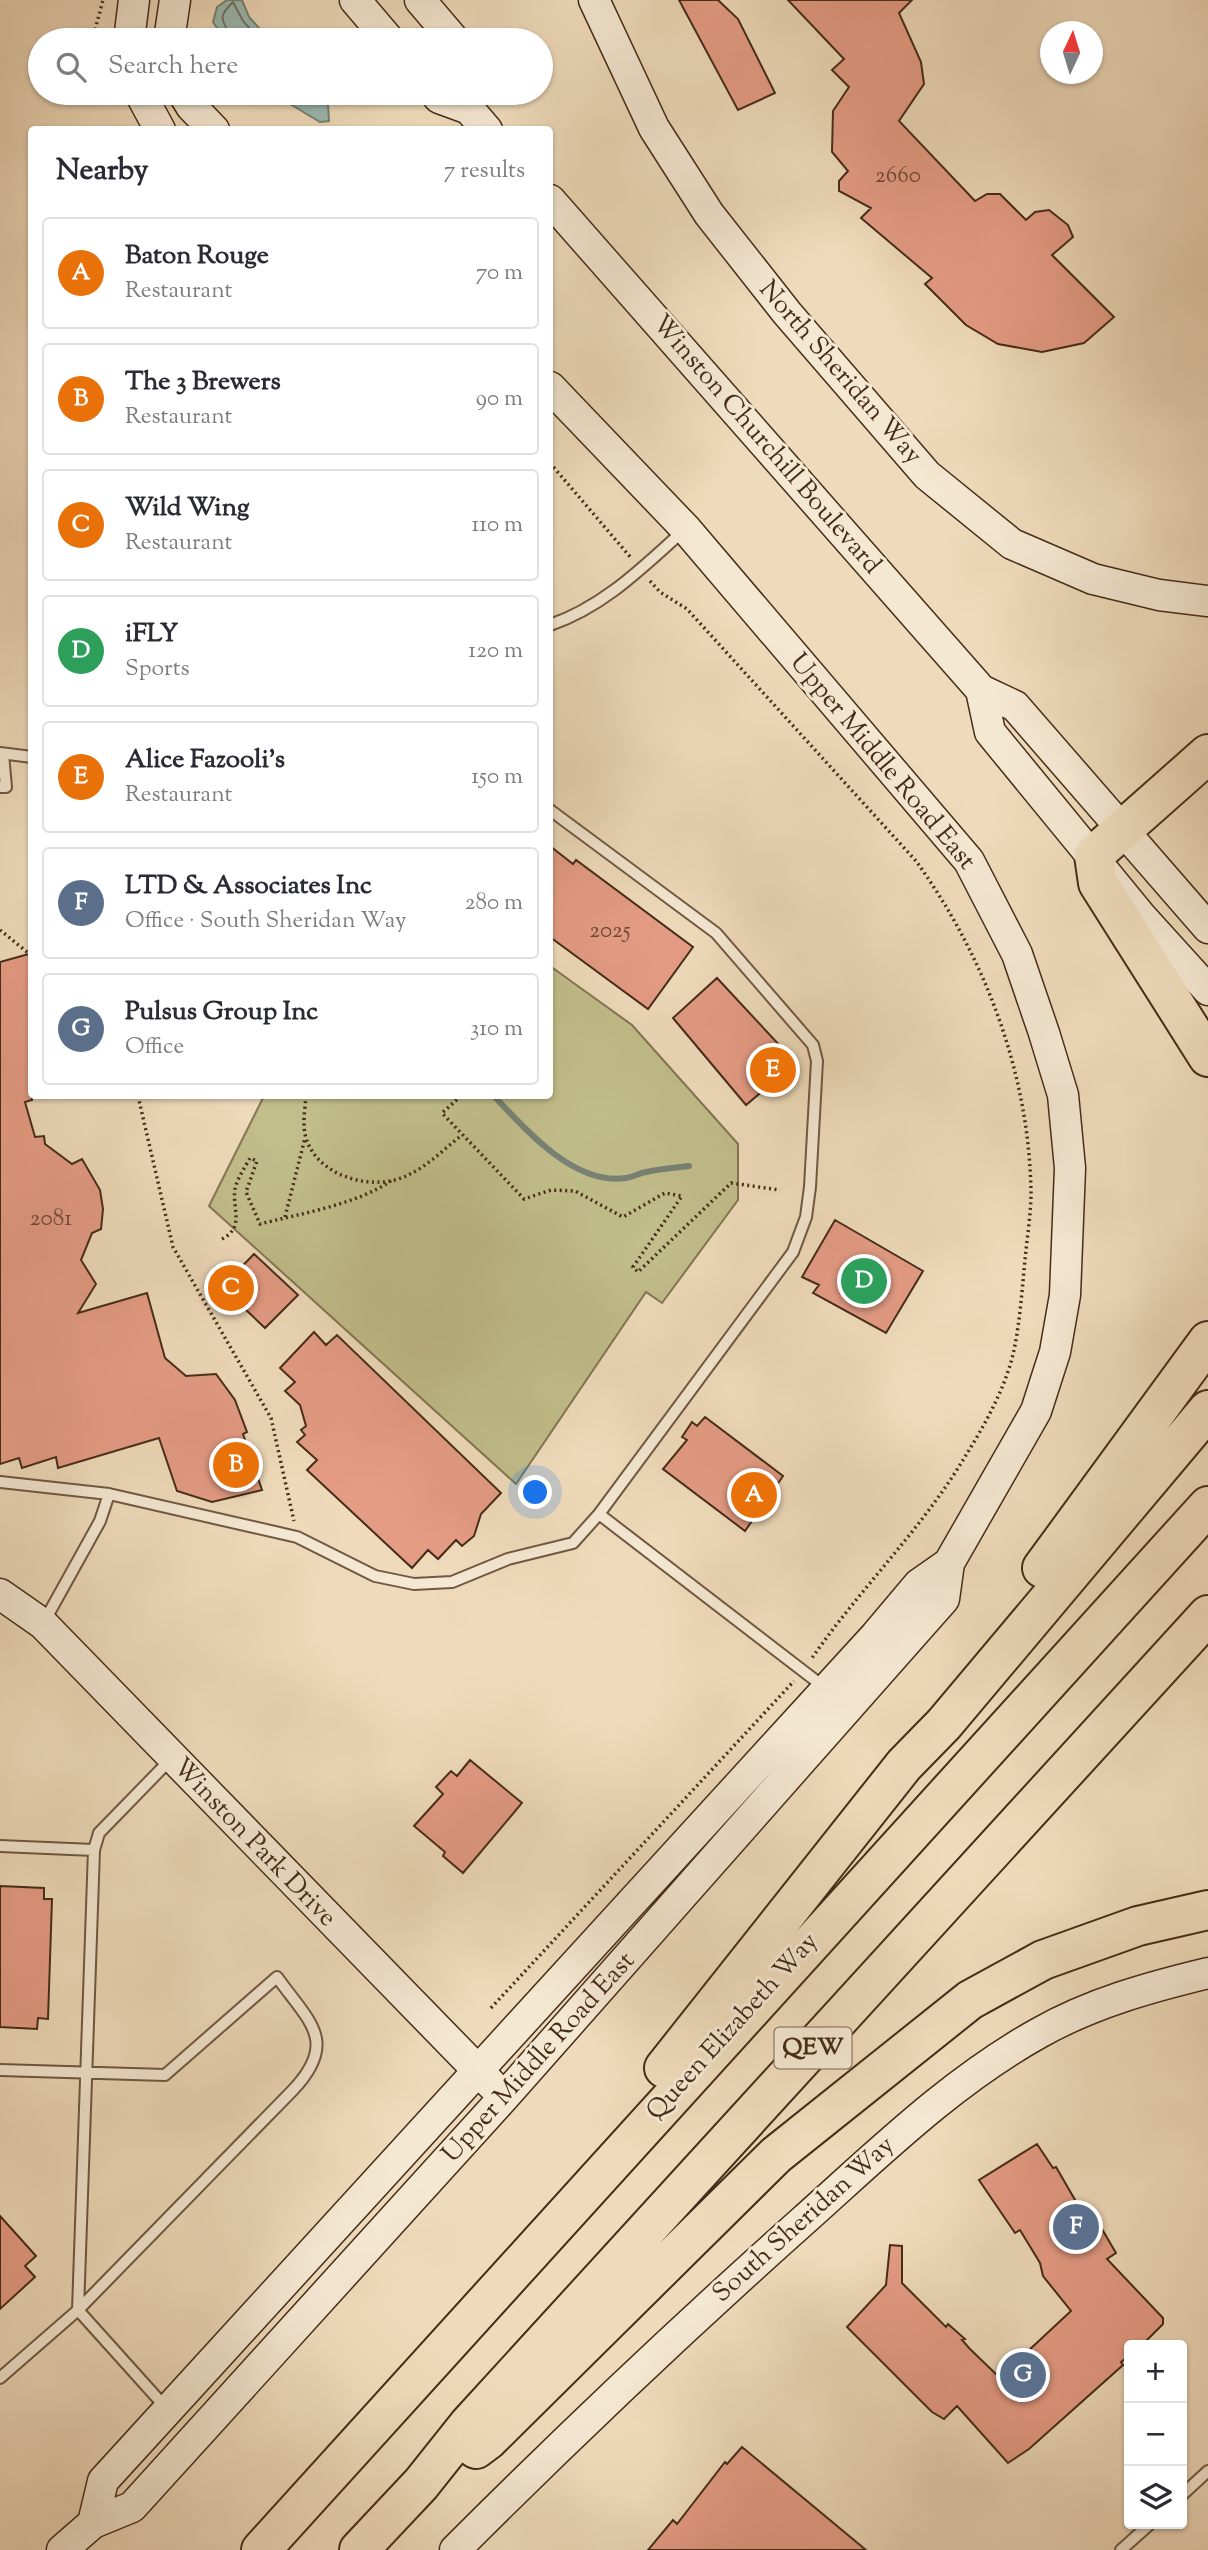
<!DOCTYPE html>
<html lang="en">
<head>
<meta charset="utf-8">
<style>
	:root { --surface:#fff; --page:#f2f2f3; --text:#2b2b33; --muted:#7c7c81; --line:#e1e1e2; --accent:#111827 }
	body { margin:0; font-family:"Sorts Mill Goudy",serif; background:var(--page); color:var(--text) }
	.controls { position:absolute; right:21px; bottom:21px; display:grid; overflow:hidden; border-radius:7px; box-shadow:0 2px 5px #0004 }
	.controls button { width:63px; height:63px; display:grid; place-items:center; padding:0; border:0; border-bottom:2px solid var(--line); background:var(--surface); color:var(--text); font:35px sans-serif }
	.compass { position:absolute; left:1040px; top:21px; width:63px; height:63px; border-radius:50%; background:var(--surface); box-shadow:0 2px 5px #0004; rotate:4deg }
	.you { position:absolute; left:536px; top:1493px; width:24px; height:24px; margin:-18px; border:5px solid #fff; border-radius:50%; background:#1a73e8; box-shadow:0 0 0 10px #1a73e833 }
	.badge { display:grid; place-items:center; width:46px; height:46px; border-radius:50%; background:var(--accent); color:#fff; font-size:23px; font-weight:700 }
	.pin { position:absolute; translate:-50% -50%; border:4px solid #fff; box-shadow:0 2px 7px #0006 }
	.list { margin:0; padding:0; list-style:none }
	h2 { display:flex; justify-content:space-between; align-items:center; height:91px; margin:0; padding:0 28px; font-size:30px }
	h2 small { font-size:23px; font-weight:400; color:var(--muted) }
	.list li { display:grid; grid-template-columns:46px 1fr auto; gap:21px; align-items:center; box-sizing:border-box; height:112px; margin:0 14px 14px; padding:0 14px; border:2px solid var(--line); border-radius:7px }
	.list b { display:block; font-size:26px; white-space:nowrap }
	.list p { margin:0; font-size:23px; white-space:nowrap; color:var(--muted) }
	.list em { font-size:23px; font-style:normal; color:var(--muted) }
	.icon { flex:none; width:38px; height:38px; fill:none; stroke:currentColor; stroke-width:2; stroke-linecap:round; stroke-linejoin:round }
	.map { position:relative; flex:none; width:1208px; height:2550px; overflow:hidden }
	.search { position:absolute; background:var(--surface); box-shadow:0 2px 5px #0004; left:28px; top:28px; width:525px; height:77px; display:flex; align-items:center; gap:18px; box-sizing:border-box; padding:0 24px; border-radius:38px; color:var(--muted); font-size:26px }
	.panel { position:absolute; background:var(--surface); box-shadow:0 2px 5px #0004; left:28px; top:126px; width:525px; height:973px; border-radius:7px }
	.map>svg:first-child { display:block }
	.park { fill:#c1be8b; stroke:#837552; stroke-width:2 }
	.water { fill:#9abbb3; stroke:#788275; stroke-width:2 }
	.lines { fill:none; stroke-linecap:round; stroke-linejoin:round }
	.shore { stroke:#707466; stroke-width:2 }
	.stream { stroke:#788275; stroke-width:6 }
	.building { fill:#e59c85; stroke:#452c18; stroke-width:2 }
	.lane-casing { stroke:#705841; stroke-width:14 }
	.secondary-casing { stroke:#452c18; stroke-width:33 }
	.highway-casing { stroke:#452c18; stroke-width:42 }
	.path { stroke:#452c18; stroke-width:3.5; stroke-dasharray:2 3.5; stroke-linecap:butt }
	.lane { stroke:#f5e8d3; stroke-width:10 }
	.secondary { stroke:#f5e8d3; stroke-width:30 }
	.highway { stroke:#efdbbb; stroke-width:38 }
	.labels { text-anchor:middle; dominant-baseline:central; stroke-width:6; stroke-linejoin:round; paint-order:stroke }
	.number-label { font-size:23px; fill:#6d4833 }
	.shield { fill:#f5e8d3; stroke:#7a6450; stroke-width:2 }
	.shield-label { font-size:24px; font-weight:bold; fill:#452c18 }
	.street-label { font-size:26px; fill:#452c18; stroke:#f5e8d3 }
</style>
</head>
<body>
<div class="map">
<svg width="1208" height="2550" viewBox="0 0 1208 2550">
	<rect width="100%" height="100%" fill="#efdbbb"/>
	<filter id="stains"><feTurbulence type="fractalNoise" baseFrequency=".00286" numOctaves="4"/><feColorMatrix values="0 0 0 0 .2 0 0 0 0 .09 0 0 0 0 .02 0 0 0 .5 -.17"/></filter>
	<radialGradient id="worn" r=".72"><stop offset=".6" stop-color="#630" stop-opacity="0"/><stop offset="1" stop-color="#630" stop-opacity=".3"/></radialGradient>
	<path class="park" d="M550 966 632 1025 738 1144V1200L662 1303 646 1292 516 1484 209 1206 264 1096H550Z"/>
	<path class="water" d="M227 0H242L249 17 270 40H225L213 22 217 7Z
		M272 93H317L328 105 329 121 320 122Z"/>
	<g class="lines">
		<path class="shore" d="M230 40C227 19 213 22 233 2L243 21 260 40"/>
		<path class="stream" d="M494 1096C525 1129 574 1186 626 1178 633 1177 640 1173 646 1172 660 1169 675 1168 689 1166"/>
	</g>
	<path class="building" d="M679 0H718L738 19 775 93 738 110Z
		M788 0H912L899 13 921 62 924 84 899 121 975 201 987 194H1000L1026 220 1035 212 1049 210 1068 225 1073 237 1052 255 1114 317 1084 343 1042 352 998 344 966 325 925 284 932 278 861 218 871 208 839 191V181L848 171 832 152 833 111 849 87 832 70 844 59Z
		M550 846 573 864 576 860 693 947 648 1009 550 937Z
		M32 953V1100L25 1102 35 1137 44 1136 45 1144 72 1164 82 1159 100 1190 103 1209 101 1229 92 1233 81 1260 96 1284 78 1313 147 1293 165 1358 186 1376 216 1374 235 1400 247 1432 243 1434 262 1490 212 1502 177 1491 159 1438 58 1468 56 1457 22 1468 19 1458 0 1464V962Z
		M717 978 796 1063 746 1105 673 1018Z
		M835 1220 923 1271 886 1333 813 1293 819 1285 802 1277Z
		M254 1254 298 1295 265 1328 226 1291V1283Z
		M314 1332 326 1345 337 1335 501 1493 481 1514 474 1536 462 1546 456 1540 438 1559 428 1550 412 1568 307 1470 317 1460 297 1442 305 1435 301 1430 306 1426 300 1405 285 1391 295 1382 280 1368Z
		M705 1417 783 1476 745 1531 663 1469 687 1440 682 1437 692 1422 697 1426Z
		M470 1760 522 1803 463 1873 443 1856 445 1852 414 1826 443 1794 436 1787 451 1771 457 1776Z
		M0 1886 44 1888V1899H52L48 2019 38 2018 37 2029 0 2027Z
		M1037 2144 1053 2168 1056 2167 1078 2205 1083 2202 1092 2212 1116 2253 1107 2259 1163 2318V2324L1142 2345H1129V2356L1121 2362 1123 2365 1029 2449 1008 2463 957 2406 944 2419 932 2412 847 2327 886 2285 890 2245 902 2246V2283L946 2327 948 2324 965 2339 962 2340 970 2349 1000 2378 1031 2355 1027 2352 1071 2311 1043 2276 1040 2263 1020 2230 1015 2233 979 2180Z
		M0 2216 36 2256 25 2266 35 2277 0 2309Z
		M742 2447 866 2550H648L673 2520 677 2524 725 2462 727 2464Z"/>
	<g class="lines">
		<g class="lane-casing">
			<path id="lane" d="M550 625C603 607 642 568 683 531
				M0 753 32 757
				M0 787H6L3 754
				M0 1482 109 1494
				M599 1514 824 1687
				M44 1622 100 1521 109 1494 297 1537 375 1576 414 1584 452 1582 508 1559 573 1543 599 1514 793 1252 806 1217 810 1187 817 1061 813 1045 716 933 550 810
				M0 1846 94 1850
				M0 2070 165 2075 277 1977C309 2022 339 2041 293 2090L78 2310 0 2378
				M167 2409 78 2310 94 1850 99 1833 171 1759
				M1182 2495 1208 2471
				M1121 2550 1150 2524"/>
		</g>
		<g class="secondary-casing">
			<path id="secondary" d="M355 0 389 40
				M420 0 454 40
				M594 0 654 128 709 214 787 313 927 475 1012 544 1093 579 1159 595 1208 601
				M129 40 134 0
				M169 40 175 0
				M140 93 160 130
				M183 93 191 106 214 130
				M435 93 439 98 469 109 487 130
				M550 200 981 690 1015 706 1208 928
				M981 690 990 732 1140 915 1208 990
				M0 1594 43 1624 492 2085
				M93 2523 103 2481 876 1635 919 1584 949 1563
				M62 2550 93 2523 132 2507 505 2096 944 1599 949 1563 1036 1411 1055 1352 1065 1295 1070 1168 1063 1095 1044 1033 1017 954 969 861 686 529 550 387
				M455 2550C568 2437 684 2327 804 2220 879 2153 951 2082 1039 2033 1092 2003 1150 1987 1208 1973"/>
		</g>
		<g class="highway-casing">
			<path id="highway" d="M1208 754 1094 855 1098 883 1208 1057
				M1042 1568 1208 1341
				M664 2068 904 1765 944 1724 1208 1410
				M476 2449 488 2440 776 2155 970 2000 1043 1960 1138 1926 1208 1910
				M261 2550 1208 1506
				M359 2550 421 2484 468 2425 1208 1615"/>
		</g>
		<path class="path" d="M98 40 95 30 103 0
			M550 463 632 559
			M650 581 660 592 687 609 916 861C985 957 1029 1073 1031 1192 1031 1214 1027 1238 1025 1260 1022 1290 1020 1321 1014 1350 1006 1388 983 1428 963 1460 920 1531 859 1590 812 1658
			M0 930 32 956
			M138 1096 173 1247 271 1418 294 1521
			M306 1096C305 1109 302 1125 306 1138 318 1178 376 1193 410 1174 429 1165 445 1148 462 1135
			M461 1096 442 1113 524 1199 551 1190 575 1191 623 1217 665 1193 682 1196 633 1267 638 1272 731 1183 780 1190
			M285 1217 305 1138
			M222 1239C245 1227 232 1210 235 1189 237 1179 245 1167 250 1158L257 1161 246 1192 260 1224C299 1214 359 1204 392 1180
			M491 2008 794 1681"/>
		<use href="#lane" class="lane"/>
		<use href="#secondary" class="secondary"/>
		<use href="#highway" class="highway"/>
	</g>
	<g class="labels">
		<g class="number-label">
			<text x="898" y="176">2660</text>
			<text x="610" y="931">2025</text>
			<text x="51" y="1219">2081</text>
		</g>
		<rect class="shield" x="774.5" y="2027.5" width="77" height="41" rx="5"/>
		<g class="shield-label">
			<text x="813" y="2048">QEW</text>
		</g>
		<g class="street-label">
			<text transform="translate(840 373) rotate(49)">North Sheridan Way</text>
			<text transform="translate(766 445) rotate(49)">Winston Churchill Boulevard</text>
			<text transform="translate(882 762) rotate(50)">Upper Middle Road East</text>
			<text transform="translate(254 1843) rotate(46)">Winston Park Drive</text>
			<text transform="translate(733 2027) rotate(-48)">Queen Elizabeth Way</text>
			<text transform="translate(539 2058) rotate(-48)">Upper Middle Road East</text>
			<text transform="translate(804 2220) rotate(-42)">South Sheridan Way</text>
		</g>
	</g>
	<rect width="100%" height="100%" filter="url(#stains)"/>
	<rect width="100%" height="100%" fill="url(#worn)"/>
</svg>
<div class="controls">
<button>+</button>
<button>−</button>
<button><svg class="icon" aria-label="layers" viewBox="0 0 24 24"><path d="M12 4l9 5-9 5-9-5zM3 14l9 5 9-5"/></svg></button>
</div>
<svg class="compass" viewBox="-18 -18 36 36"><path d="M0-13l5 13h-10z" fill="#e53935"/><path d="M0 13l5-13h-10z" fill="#7c7c81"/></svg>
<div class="you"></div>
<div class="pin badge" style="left:754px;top:1495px;background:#e8710a">A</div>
<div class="pin badge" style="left:236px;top:1465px;background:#e8710a">B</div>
<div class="pin badge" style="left:231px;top:1288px;background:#e8710a">C</div>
<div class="pin badge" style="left:864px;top:1281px;background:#2e9e5b">D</div>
<div class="pin badge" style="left:773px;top:1070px;background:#e8710a">E</div>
<div class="pin badge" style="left:1076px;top:2227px;background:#5c6f8a">F</div>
<div class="pin badge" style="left:1023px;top:2375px;background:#5c6f8a">G</div>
<div class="search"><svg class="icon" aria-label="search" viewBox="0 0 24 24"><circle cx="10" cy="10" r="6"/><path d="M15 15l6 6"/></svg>Search here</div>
<section class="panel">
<h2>Nearby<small>7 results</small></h2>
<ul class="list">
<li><span class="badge" style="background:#e8710a">A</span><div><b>Baton Rouge</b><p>Restaurant</p></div><em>70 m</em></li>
<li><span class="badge" style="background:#e8710a">B</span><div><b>The 3 Brewers</b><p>Restaurant</p></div><em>90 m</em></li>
<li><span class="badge" style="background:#e8710a">C</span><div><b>Wild Wing</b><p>Restaurant</p></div><em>110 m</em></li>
<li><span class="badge" style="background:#2e9e5b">D</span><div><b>iFLY</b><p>Sports</p></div><em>120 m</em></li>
<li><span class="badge" style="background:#e8710a">E</span><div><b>Alice Fazooli's</b><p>Restaurant</p></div><em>150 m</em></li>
<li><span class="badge" style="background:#5c6f8a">F</span><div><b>LTD &amp; Associates Inc</b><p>Office · South Sheridan Way</p></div><em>280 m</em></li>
<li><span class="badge" style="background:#5c6f8a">G</span><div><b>Pulsus Group Inc</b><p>Office</p></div><em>310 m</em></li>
</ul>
</section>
</div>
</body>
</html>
